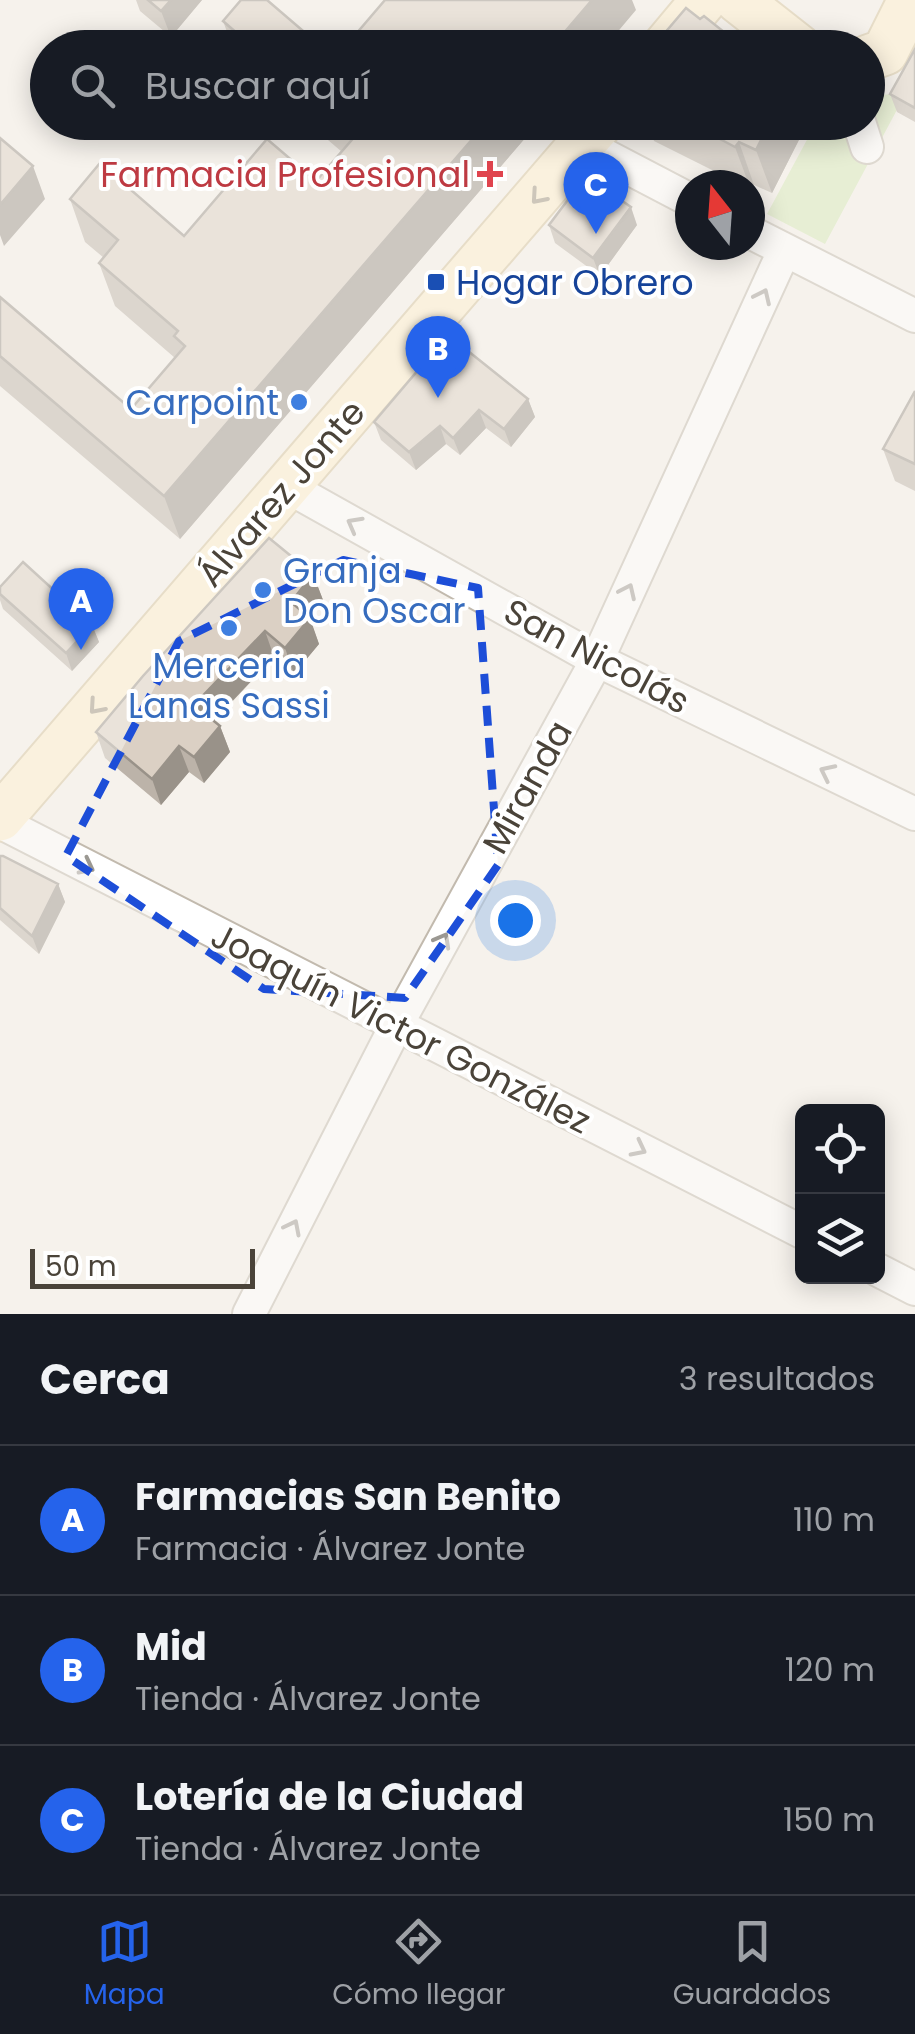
<!DOCTYPE html>
<html lang="es">
<head>
<meta charset="utf-8">
<style>
	:root { --surface:#171b24; --page:#20242c; --text:#f1f3f6; --muted:#9ea1a6; --line:#363941; --accent:#2563eb }
	body { margin:0; font-family:Poppins,sans-serif; background:var(--page); color:var(--text) }
	.controls { position:absolute; right:30px; bottom:30px; display:grid; overflow:hidden; border-radius:15px; box-shadow:0 5px 25px #0003 }
	.controls button { width:90px; height:90px; display:grid; place-items:center; padding:0; border:0; border-bottom:2px solid var(--line); background:var(--surface); color:var(--text); font:50px sans-serif }
	.compass { position:absolute; left:675px; top:170px; width:90px; height:90px; border-radius:50%; background:var(--surface); box-shadow:0 5px 25px #0003; rotate:343deg }
	.scale { position:absolute; left:30px; bottom:25px; width:225px; box-sizing:border-box; padding-left:10px; border:5px solid #4a4339; border-top:0; font-size:28px; line-height:35px; white-space:nowrap; color:#4a4339; -webkit-text-stroke:8px #fff; paint-order:stroke }
	.you { position:absolute; left:515px; top:920px; width:35px; height:35px; margin:-25px; border:8px solid #fff; border-radius:50%; background:#1a73e8; box-shadow:0 0 0 15px #1a73e833 }
	.badge { display:grid; place-items:center; width:65px; height:65px; border-radius:50%; background:var(--accent); color:#fff; font-size:32px; font-weight:700 }
	.pin { position:absolute; translate:-50% -82px; filter:drop-shadow(0 2px 5px #0008) }
	.pin::after { content:''; position:absolute; top:52px; width:35px; height:30px; background:inherit; clip-path:polygon(0 0,100% 0,50% 100%) }
	.list { margin:0; padding:0; list-style:none }
	h2 { display:flex; justify-content:space-between; align-items:center; height:130px; margin:0; padding:0 40px; font-size:42px }
	h2 small { font-size:32px; font-weight:400; color:var(--muted) }
	.list li { display:grid; grid-template-columns:65px 1fr auto; gap:30px; align-items:center; box-sizing:border-box; height:150px; padding:0 40px; border-top:2px solid var(--line) }
	.list b { display:block; font-size:38px; white-space:nowrap }
	.list p { margin:0; font-size:32px; white-space:nowrap; color:var(--muted) }
	.list em { font-size:32px; font-style:normal; color:var(--muted) }
	.icon { flex:none; width:55px; height:55px; fill:none; stroke:currentColor; stroke-width:2; stroke-linecap:round; stroke-linejoin:round }
	.map { position:relative; flex:none; width:915px; height:1314px; overflow:hidden }
	.search { position:absolute; background:var(--surface); box-shadow:0 5px 25px #0003; left:30px; right:30px; top:30px; height:110px; display:flex; align-items:center; gap:25px; box-sizing:border-box; padding:0 35px; border-radius:55px; color:var(--muted); font-size:38px }
	.sheet { height:580px; background:var(--surface) }
	nav { display:flex; justify-content:space-around; align-items:center; box-sizing:border-box; height:140px; border-top:2px solid var(--line); background:var(--surface); font-size:28px; color:var(--muted) }
	nav a { display:grid; justify-items:center; gap:5px }
	nav .on { color:var(--accent) }
	.map>svg:first-child { display:block }
	.green { fill:#d5e9b5 }
	.lines { fill:none; stroke-linecap:round; stroke-linejoin:round }
	.street-casing { stroke:#c2baae; stroke-width:36 }
	.secondary-casing { stroke:#d5c39b; stroke-width:49 }
	.street { stroke:#fff; stroke-width:32 }
	.secondary { stroke:#fef0cd; stroke-width:45 }
	.wall { fill:#bcb3a9 }
	.shaded-wall { fill:#999289 }
	.building { fill:#dbd0c4; stroke:#999289; stroke-width:2.5 }
	.oneway { stroke:#9b917c }
	.oneway2 { stroke:#9b9892 }
	.marked { fill:none; stroke:#1d4ed8; stroke-width:8; stroke-dasharray:20 12; stroke-linejoin:round }
	.health-dot { fill:#e0444e; stroke:#fff; stroke-width:4 }
	.transit-dot { fill:#1a4fb4; stroke:#fff; stroke-width:4 }
	.shop-dot { fill:#3f7fe0; stroke:#fff; stroke-width:4 }
	.labels { text-anchor:middle; dominant-baseline:central; stroke-width:8; stroke-linejoin:round; paint-order:stroke }
	.health-label { font-size:35px; fill:#be3a42; stroke:#fff; text-anchor:end }
	.transit-label { font-size:35px; fill:#164399; stroke:#fff; text-anchor:start }
	.shop-label { font-size:35px; fill:#366cbe; stroke:#fff; text-anchor:end }
	.street-label { font-size:35px; fill:#4a4339; stroke:#fff }
</style>
</head>
<body>
<div class="map">
<svg width="915" height="1314" viewBox="0 0 915 1314">
	<rect width="100%" height="100%" fill="#f6f2ec"/>
	<path class="green" d="M906 93 825 244 767 214 816 123 868 122V96Z"/>
	<g class="lines">
		<g class="street-casing">
			<path id="street" d="M859 122 867 147
				M583 144 690 200
				M750 232 915 316
				M286 486 597 660 915 814
				M0 822 802 1232
				M878 1270 915 1289
				M249 1314 396 1026 597 660 784 251"/>
		</g>
		<g class="secondary-casing">
			<path id="secondary" d="M738 0 799 48
				M664 48 704 0
				M868 58 885 52 911 0
				M0 818 601 122"/>
		</g>
		<use href="#street" class="street"/>
		<use href="#secondary" class="secondary"/>
	</g>
	<path class="wall" d="M136 0H202L171 37 140 11Z
		M223 21 323 48H233Z
		M915 49V122L897 112 890 94Z
		M307 122H539L180 539 0 386V297L131 409 175 358 115 306 99 263 104 258 85 242 70 199 184 236 316 181 342 152Z
		M636 122H799L803 132 772 193 754 185 751 190 750 185H742L654 141 651 133 637 126Z
		M549 225H637L600 276 555 243Z
		M915 391V491L895 481 883 449Z
		M528 399 535 417 511 447 486 428 460 455 446 444 416 470 381 440 374 422Z
		M313 574 323 600 309 617 319 644 294 674 274 657 214 721 220 726 230 752 204 783 189 772 161 805 105 758 96 732Z
		M0 587 92 625 99 642 72 671 3 609 0 600Z
		M0 856 58 884 65 902 39 954 0 920Z"/>
	<path class="shaded-wall" d="M171 0H202L171 37 161 11Z
		M592 0H632L636 10 604 48H551Z
		M487 122H539L180 539 164 496Z
		M770 122H799L803 132 772 193 756 150Z
		M739 142 754 185 751 190 735 147Z
		M33 166 45 199 4 246 0 235V205Z
		M631 207 637 225 600 276 593 258Z
		M528 399 535 417 511 447 504 429Z
		M479 410 486 428 460 455 453 438Z
		M440 426 446 444 416 470 409 452Z
		M313 574 323 600 300 628 291 602Z
		M310 618 319 644 294 674 285 648Z
		M92 625 99 642 72 671 66 653Z
		M265 631 274 657 204 731 194 705Z
		M220 726 230 752 204 783 194 757Z
		M179 746 189 772 161 805 152 779Z
		M58 884 65 902 39 954 32 936Z"/>
	<path class="building" d="M148 0H171L161 11Z
		M241 0H267L323 48H254L223 21Z
		M385 0H592L551 48H344Z
		M686 8 700 19 704 16 744 48H652Z
		M915 49V108L890 94Z
		M342 122H487L164 496 0 356V297L131 409 185 346 174 336 178 331 99 263 118 240 70 199 100 163 184 236 267 139 316 181 356 135Z
		M688 122H770L756 150 739 142 735 147Z
		M0 138 33 166 0 205Z
		M595 182 631 207 593 258 549 225 579 185Z
		M448 335 528 399 504 429 479 410 453 438 440 426 409 452 374 422Z
		M915 391V464L883 449Z
		M269 538 313 574 291 602 310 618 285 648 265 631 194 705 220 726 194 757 179 746 152 779 96 732 143 676Z
		M23 562 92 625 66 653 0 594V587Z
		M0 856H3L58 884 32 936 0 908Z"/>
	<defs><path id="oneway-chevron" d="M-2-3.5L2.5 0L-2 3.5" fill="none" stroke-width="1.6" stroke-linecap="round" stroke-linejoin="round" transform="scale(2.5)"/></defs>
	<g class="oneway">
		<use href="#oneway-chevron" transform="translate(538 197) rotate(131)"/>
		<use href="#oneway-chevron" transform="translate(96 707) rotate(131)"/>
	</g>
	<g class="oneway2">
		<use href="#oneway-chevron" transform="translate(763 296) rotate(-65)"/>
		<use href="#oneway-chevron" transform="translate(354 524) rotate(-151)"/>
		<use href="#oneway-chevron" transform="translate(628 591) rotate(-65)"/>
		<use href="#oneway-chevron" transform="translate(827 772) rotate(-154)"/>
		<use href="#oneway-chevron" transform="translate(87 867) rotate(27)"/>
		<use href="#oneway-chevron" transform="translate(443 940) rotate(-61)"/>
		<use href="#oneway-chevron" transform="translate(639 1149) rotate(27)"/>
		<use href="#oneway-chevron" transform="translate(293 1227) rotate(-63)"/>
	</g>
	<path d="M0 0H915V1314H0ZM343 560 478 588 498 865 405 998 264 989 66 856 179 641Z" fill="#f6f2ec" fill-opacity=".55" fill-rule="evenodd"/>
	<path class="marked" d="M343 560 478 588 498 865 405 998 264 989 66 856 179 641Z"/>
	<path class="health-dot" d="M485 159h10v10h10v10h-10v10h-10v-10h-10v-10h10z"/>
	<rect class="transit-dot" x="426" y="272" width="20" height="20" rx="5"/>
	<g class="shop-dot">
		<circle cx="299" cy="402" r="10"/>
		<circle cx="263" cy="590" r="10"/>
		<circle cx="229" cy="628" r="10"/>
	</g>
	<g class="labels">
		<g class="health-label">
			<text x="470" y="174">Farmacia Profesional</text>
		</g>
		<g class="transit-label">
			<text x="456" y="282">Hogar Obrero</text>
		</g>
		<g class="shop-label">
			<text x="279" y="402">Carpoint</text>
			<text x="283" y="570" text-anchor="start">Granja<tspan x="283" dy="40">Don Oscar</tspan></text>
			<text x="229" y="665" text-anchor="middle">Merceria<tspan x="229" dy="40">Lanas Sassi</tspan></text>
		</g>
		<g class="street-label">
			<text transform="translate(281 493) rotate(-49)">Álvarez Jonte</text>
			<text transform="translate(597 656) rotate(28)">San Nicolás</text>
			<text transform="translate(527 787) rotate(-61)">Miranda</text>
			<text transform="translate(401 1028) rotate(27)">Joaquín Victor González</text>
		</g>
	</g>
</svg>
<div class="controls">
<button><svg class="icon" aria-label="locate" viewBox="0 0 24 24"><circle cx="12" cy="12" r="6"/><path d="M12 2v4M12 18v4M2 12h4M18 12h4"/></svg></button>
<button><svg class="icon" aria-label="layers" viewBox="0 0 24 24"><path d="M12 4l9 5-9 5-9-5zM3 14l9 5 9-5"/></svg></button>
</div>
<svg class="compass" viewBox="-18 -18 36 36"><path d="M0-13l5 13h-10z" fill="#e53935"/><path d="M0 13l5-13h-10z" fill="#9ea1a6"/></svg>
<div class="scale">50 m</div>
<div class="you"></div>
<div class="pin badge" style="left:81px;top:650px">A</div>
<div class="pin badge" style="left:438px;top:398px">B</div>
<div class="pin badge" style="left:596px;top:234px">C</div>
<div class="search"><svg class="icon" aria-label="search" viewBox="0 0 24 24"><circle cx="10" cy="10" r="6"/><path d="M15 15l6 6"/></svg>Buscar aquí</div>
</div>
<section class="sheet">
<h2>Cerca<small>3 resultados</small></h2>
<ul class="list">
<li><span class="badge">A</span><div><b>Farmacias San Benito</b><p>Farmacia · Álvarez Jonte</p></div><em>110 m</em></li>
<li><span class="badge">B</span><div><b>Mid</b><p>Tienda · Álvarez Jonte</p></div><em>120 m</em></li>
<li><span class="badge">C</span><div><b>Lotería de la Ciudad</b><p>Tienda · Álvarez Jonte</p></div><em>150 m</em></li>
</ul>
</section>
<nav>
<a class="on"><svg class="icon" aria-label="map" viewBox="0 0 24 24"><path d="M3 6l6-2 6 2 6-2v14l-6 2-6-2-6 2zM9 4v14M15 6v14"/></svg>Mapa</a>
<a><svg class="icon" aria-label="directions" viewBox="0 0 24 24"><path d="M12 3l9 9-9 9-9-9zM9 14v-3h6M13 9l2 2-2 2"/></svg>Cómo llegar</a>
<a><svg class="icon" aria-label="saved" viewBox="0 0 24 24"><path d="M7 4h10v16l-5-4-5 4z"/></svg>Guardados</a>
</nav>
</body>
</html>
